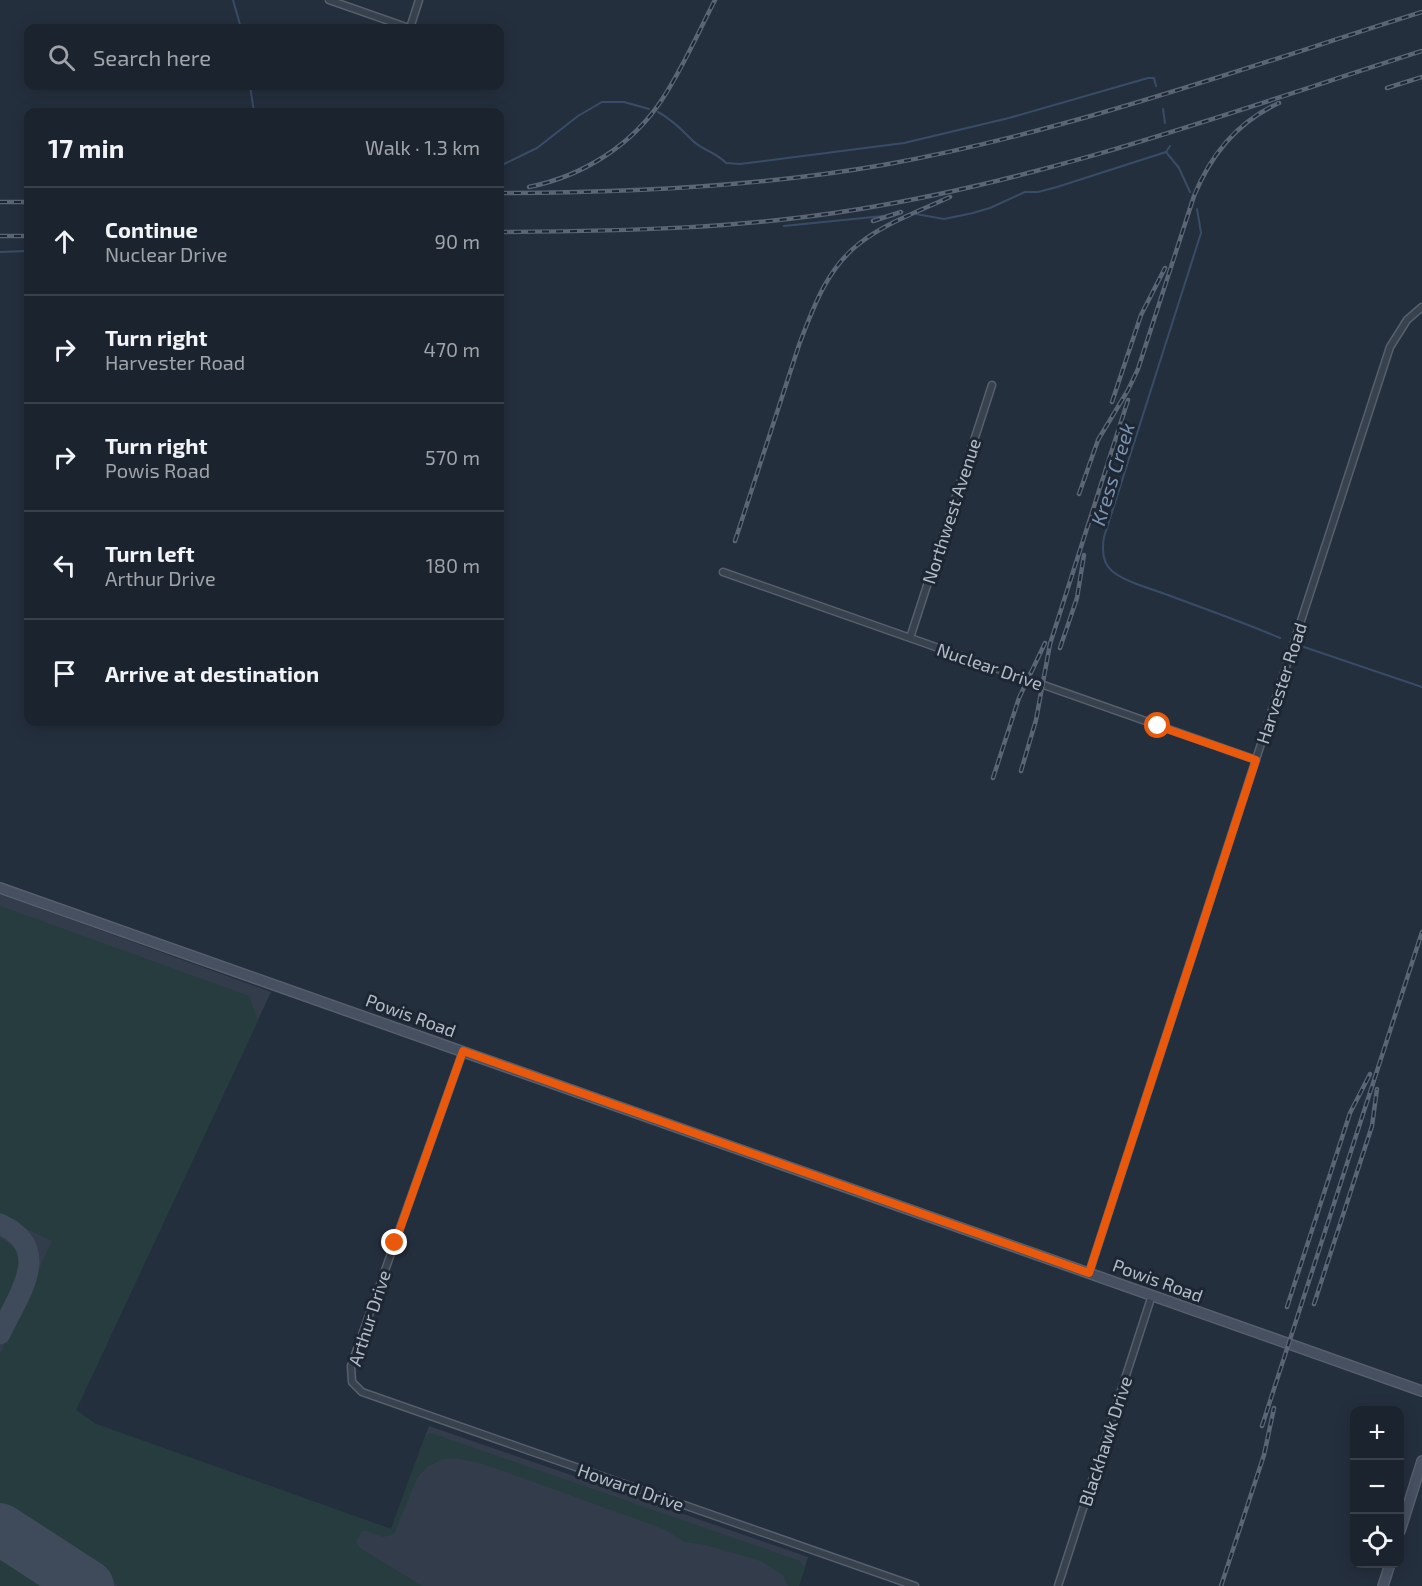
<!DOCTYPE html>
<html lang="en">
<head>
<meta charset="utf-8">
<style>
	:root { --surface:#1b232e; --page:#282f3a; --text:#f1f3f6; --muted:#a0a4aa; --line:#39404a }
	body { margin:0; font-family:"Exo 2",sans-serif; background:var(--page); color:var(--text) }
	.controls { position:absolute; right:18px; bottom:18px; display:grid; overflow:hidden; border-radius:12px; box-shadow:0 3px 15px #0003 }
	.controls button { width:54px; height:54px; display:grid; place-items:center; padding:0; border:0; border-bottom:2px solid var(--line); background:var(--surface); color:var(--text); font:30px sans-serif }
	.stop { position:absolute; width:18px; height:18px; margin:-14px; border:4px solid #ea580c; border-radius:50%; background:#fff }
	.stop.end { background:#ea580c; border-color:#fff; box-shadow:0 2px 6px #0008 }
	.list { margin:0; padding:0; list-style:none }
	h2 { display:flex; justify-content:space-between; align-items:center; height:78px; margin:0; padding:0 24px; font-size:26px }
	h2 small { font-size:20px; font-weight:400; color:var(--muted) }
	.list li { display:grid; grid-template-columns:39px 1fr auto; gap:18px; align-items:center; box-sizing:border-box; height:108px; padding:0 24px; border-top:2px solid var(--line) }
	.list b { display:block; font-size:22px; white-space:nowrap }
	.list p { margin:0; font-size:20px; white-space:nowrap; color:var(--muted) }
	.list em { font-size:20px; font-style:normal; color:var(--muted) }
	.icon { flex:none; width:33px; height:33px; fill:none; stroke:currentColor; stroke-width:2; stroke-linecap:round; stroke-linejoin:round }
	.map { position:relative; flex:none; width:1422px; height:1586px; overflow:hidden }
	.search { position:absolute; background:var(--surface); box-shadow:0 3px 15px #0003; left:24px; top:24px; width:480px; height:66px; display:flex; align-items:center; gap:15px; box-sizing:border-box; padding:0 21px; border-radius:12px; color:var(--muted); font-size:22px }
	.panel { position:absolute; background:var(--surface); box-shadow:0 3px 15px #0003; left:24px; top:108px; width:480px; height:618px; border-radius:12px }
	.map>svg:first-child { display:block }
	.airport { fill:#323c4b }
	.green { fill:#263c3f }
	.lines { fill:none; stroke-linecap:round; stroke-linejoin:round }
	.stream { stroke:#394c67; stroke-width:2 }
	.taxiway { stroke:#3f4a5a; stroke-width:21 }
	.runway { stroke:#3f4a5a; stroke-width:52 }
	.street-casing { stroke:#565f6c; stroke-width:9 }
	.secondary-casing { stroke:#565f6c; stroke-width:12 }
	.street { stroke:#38414e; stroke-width:6 }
	.secondary { stroke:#465061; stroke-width:9 }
	.rail-casing { stroke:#5a6575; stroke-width:4.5 }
	.rail { stroke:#1d2633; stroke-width:2; stroke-dasharray:7; stroke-linecap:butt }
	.route { stroke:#ea580c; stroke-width:8 }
	.labels { text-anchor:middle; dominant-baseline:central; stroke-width:6; stroke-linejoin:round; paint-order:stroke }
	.street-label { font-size:18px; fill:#b4bcc9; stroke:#1d2633 }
	.water-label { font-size:20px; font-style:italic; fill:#7c92b1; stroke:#1d2633 }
</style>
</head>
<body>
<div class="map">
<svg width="1422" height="1586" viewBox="0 0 1422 1586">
	<rect width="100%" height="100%" fill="#242f3e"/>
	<path class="airport" d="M0 894 271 992 76 1410 96 1424 391 1529 429 1426 808 1557 799 1586H0Z"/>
	<path class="green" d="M0 906 249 996 258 1021 76 1410 96 1424 391 1529 425 1436 431 1433 800 1561 805 1568 799 1586H788L783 1575 761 1561 706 1545 685 1542 664 1529 531 1481 480 1463 455 1458 440 1460 427 1467 417 1478 394 1534 383 1537 363 1530 356 1541 360 1548 422 1586H119L0 1509V1354L52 1241 0 1216Z
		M0 1238C22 1250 21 1260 13 1282 9 1292 5 1303 0 1313Z
		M0 1550 56 1586H0Z"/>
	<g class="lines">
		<path class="stream" d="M233 0 241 28
			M250 86 254 112
			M1163 109 1165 123
			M658 112C671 119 681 129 691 139 701 150 716 152 726 163L740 164 904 143 1009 118 1148 78H1154L1156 86
			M1166 152 1179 168 1190 192
			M1166 152 1170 146
			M500 166 537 148 578 116 602 102H624L649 109
			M25 185H28
			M1197 209 1201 233 1104 537C1102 549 1102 563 1112 571 1125 582 1152 589 1168 595 1205 609 1243 622 1280 638
			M916 214 944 219 973 213 990 208 1025 192H1038L1057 187 1166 152
			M784 226 883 216
			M0 252 28 251
			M1304 647 1422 687"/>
		<path class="taxiway" d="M0 1224C55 1249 18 1295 0 1334"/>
		<path class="runway" d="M0 1529 88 1586"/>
		<g class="street-casing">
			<path id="street" d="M329 0 409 28
				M410 28 419 0
				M723 572 1256 760
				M910 638 992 385
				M463 1051 351 1366 352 1382 362 1392 915 1586
				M1089 1273 1390 347 1407 320 1422 307
				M1058 1586 1152 1295"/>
		</g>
		<g class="secondary-casing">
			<path id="secondary" d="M0 888 1422 1391
				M1400 1531 1422 1461
				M1383 1586 1390 1564"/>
		</g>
		<use href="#street" class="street"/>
		<use href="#secondary" class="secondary"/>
		<g class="rail-casing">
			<path id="rail" d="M1387 88 1422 77
				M529 187C583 176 633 145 663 98 683 67 698 33 715 0
				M500 193C627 193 757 187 883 165 1067 132 1244 68 1422 12
				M0 202H28
				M873 221 901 212
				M500 232C621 231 740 229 860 209 1052 178 1237 110 1422 51
				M0 236H28
				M1112 402 1141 315 1165 268
				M1079 494 1098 440 1128 390 1138 369 1194 196C1211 154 1237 122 1279 103
				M735 541 799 345C813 308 827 268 860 243 886 223 919 211 950 197
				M1060 648 1077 598 1084 555
				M1021 771 1036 720 1050 644 1128 400
				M993 778 1019 698 1045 643
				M1314 1304 1372 1126 1377 1089
				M1287 1307 1350 1113 1370 1074
				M1262 1426 1422 932
				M1221 1586 1264 1455 1274 1408"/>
		</g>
		<use href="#rail" class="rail"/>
	</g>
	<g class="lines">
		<path class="route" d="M395 1243 463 1051 1089 1273 1256 760 1158 726"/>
	</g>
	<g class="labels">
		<g class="street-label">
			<text transform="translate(951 511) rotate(-72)">Northwest Avenue</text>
			<text transform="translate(990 666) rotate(19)">Nuclear Drive</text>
			<text transform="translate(1281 683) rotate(-72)">Harvester Road</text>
			<text transform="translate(411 1015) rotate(20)">Powis Road</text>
			<text transform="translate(1158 1280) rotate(20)">Powis Road</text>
			<text transform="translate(369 1318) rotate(-72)">Arthur Drive</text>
			<text transform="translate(1105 1441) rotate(-72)">Blackhawk Drive</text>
			<text transform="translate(631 1487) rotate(19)">Howard Drive</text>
		</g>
		<g class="water-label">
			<text transform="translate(1112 474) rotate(-73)">Kress Creek</text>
		</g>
	</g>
</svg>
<div class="controls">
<button>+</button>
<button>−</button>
<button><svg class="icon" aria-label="locate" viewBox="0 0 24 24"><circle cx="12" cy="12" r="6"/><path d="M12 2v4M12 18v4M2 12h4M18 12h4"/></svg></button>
</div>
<div class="stop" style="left:1158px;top:726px"></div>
<div class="stop end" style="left:395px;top:1243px"></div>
<div class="search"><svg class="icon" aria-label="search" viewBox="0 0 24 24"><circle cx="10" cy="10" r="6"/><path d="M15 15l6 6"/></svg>Search here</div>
<section class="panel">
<h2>17 min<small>Walk · 1.3 km</small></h2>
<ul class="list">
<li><svg class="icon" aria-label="ahead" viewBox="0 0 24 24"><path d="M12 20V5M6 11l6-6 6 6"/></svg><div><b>Continue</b><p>Nuclear Drive</p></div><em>90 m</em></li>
<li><svg class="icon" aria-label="right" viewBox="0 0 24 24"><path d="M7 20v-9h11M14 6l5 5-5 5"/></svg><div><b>Turn right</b><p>Harvester Road</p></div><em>470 m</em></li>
<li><svg class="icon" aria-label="right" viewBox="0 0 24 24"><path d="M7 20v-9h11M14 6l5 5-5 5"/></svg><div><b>Turn right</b><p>Powis Road</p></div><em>570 m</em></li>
<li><svg class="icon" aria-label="left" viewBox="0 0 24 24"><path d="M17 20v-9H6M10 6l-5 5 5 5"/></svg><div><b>Turn left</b><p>Arthur Drive</p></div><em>180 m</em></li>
<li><svg class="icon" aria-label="arrive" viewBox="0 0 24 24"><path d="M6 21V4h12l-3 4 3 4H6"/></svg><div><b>Arrive at destination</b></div></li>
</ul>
</section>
</div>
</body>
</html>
